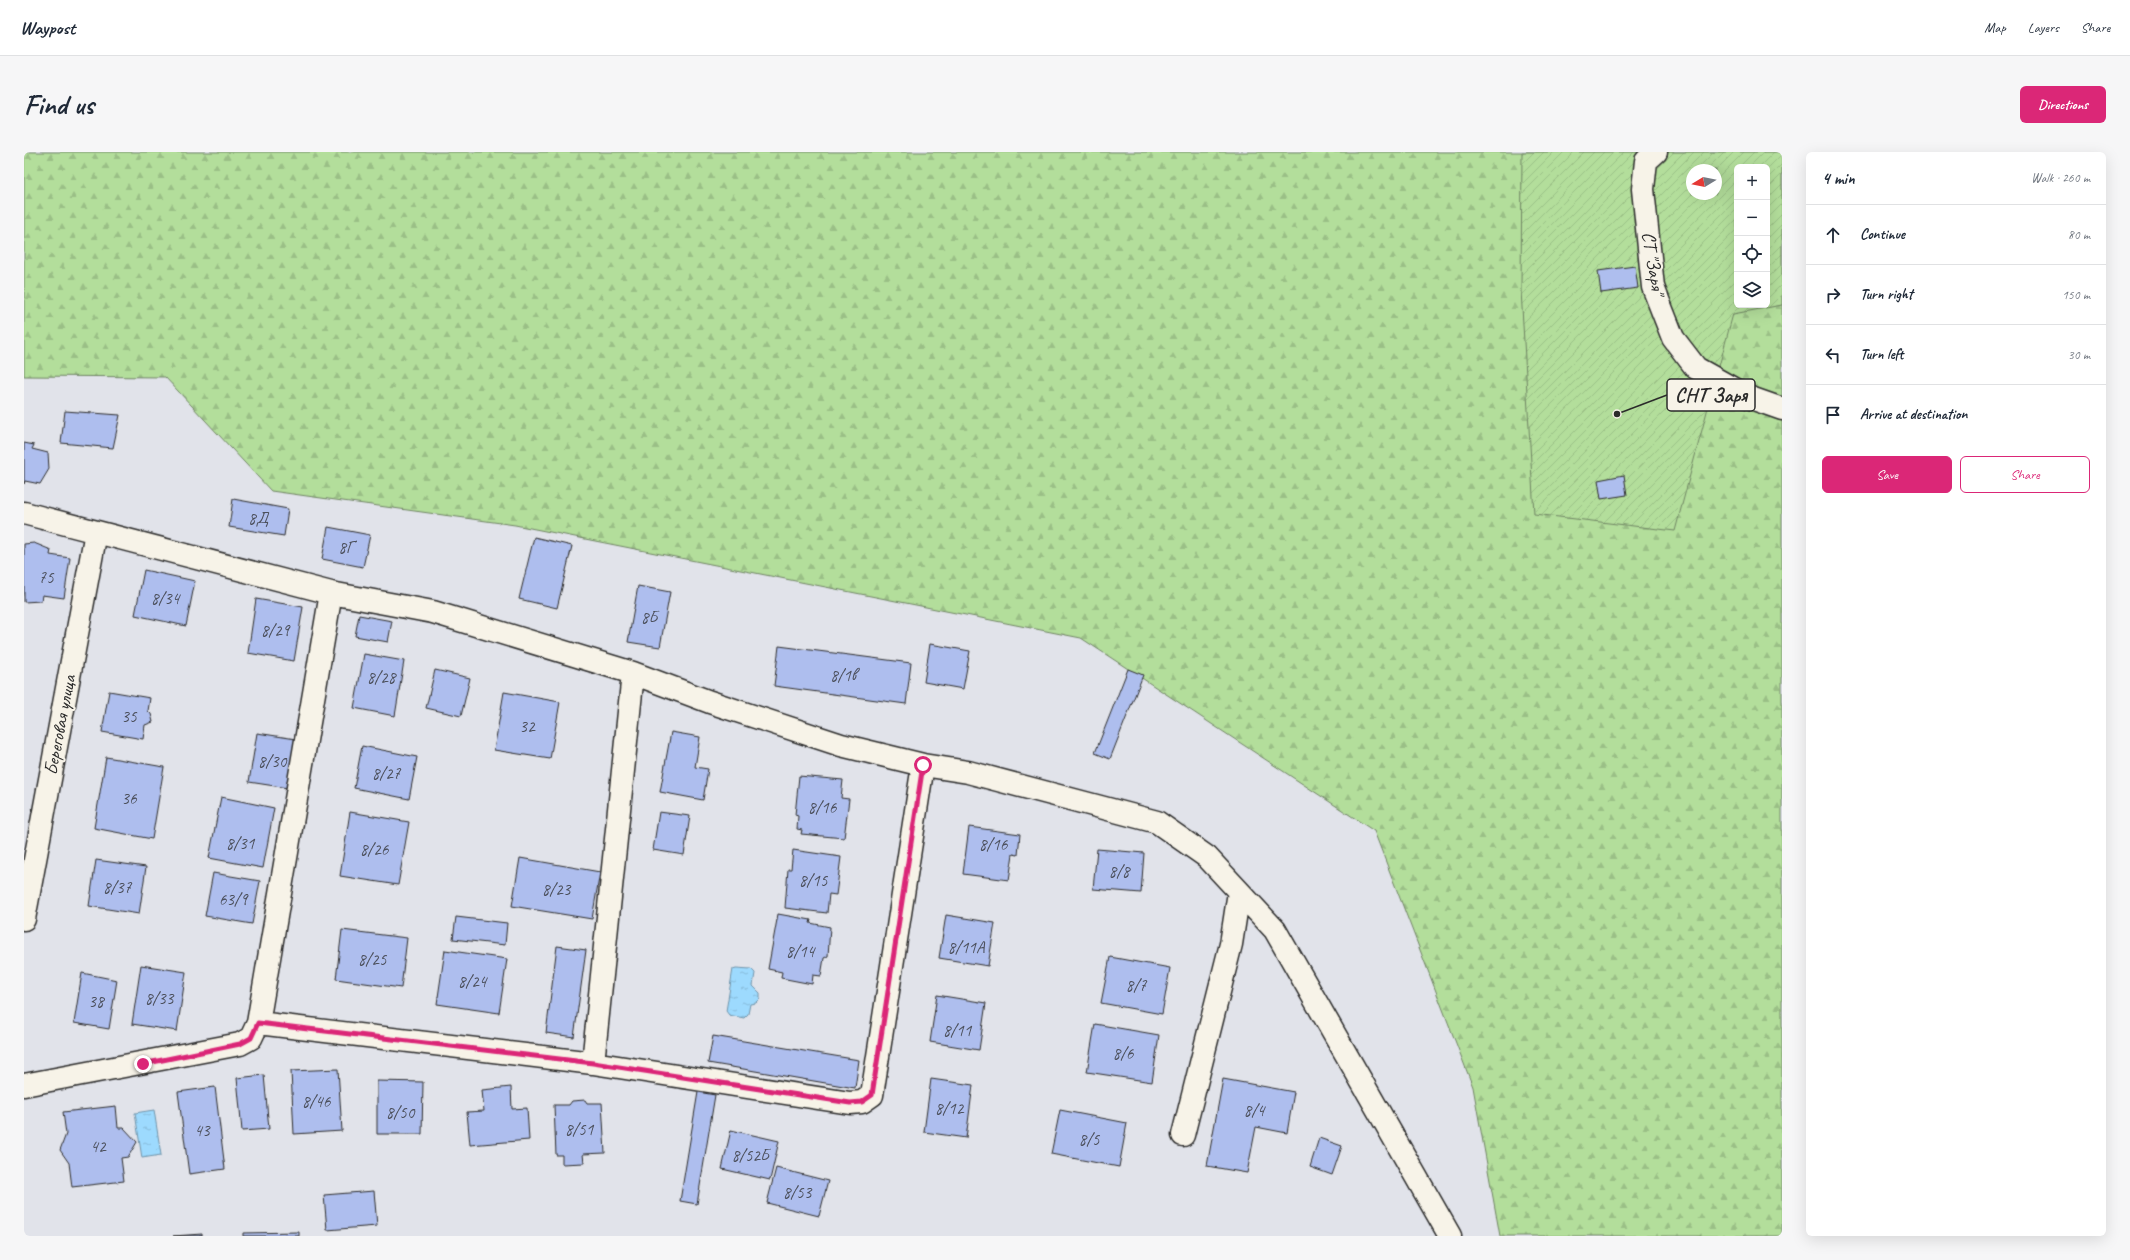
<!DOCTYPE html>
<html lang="en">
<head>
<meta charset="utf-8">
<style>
	:root { --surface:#fff; --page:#f6f6f7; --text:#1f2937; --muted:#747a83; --line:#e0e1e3; --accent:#db2777 }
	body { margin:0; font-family:Caveat,sans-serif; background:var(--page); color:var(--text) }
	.controls { position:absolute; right:12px; top:12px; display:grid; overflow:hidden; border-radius:6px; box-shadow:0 4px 16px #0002 }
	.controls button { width:36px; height:36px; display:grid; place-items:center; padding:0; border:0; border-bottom:1px solid var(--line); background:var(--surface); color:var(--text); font:20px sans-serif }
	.compass { position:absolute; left:1662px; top:12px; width:36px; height:36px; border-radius:50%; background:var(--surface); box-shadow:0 4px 16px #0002; rotate:260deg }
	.stop { position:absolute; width:12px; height:12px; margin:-9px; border:3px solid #db2777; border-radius:50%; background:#fff }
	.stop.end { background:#db2777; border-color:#fff; box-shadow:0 1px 4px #0008 }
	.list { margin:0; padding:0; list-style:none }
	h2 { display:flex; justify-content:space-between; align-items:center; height:52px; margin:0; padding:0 16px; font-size:17px }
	h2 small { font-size:13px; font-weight:400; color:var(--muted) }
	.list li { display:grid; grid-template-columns:26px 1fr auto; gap:12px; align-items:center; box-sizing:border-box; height:60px; padding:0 16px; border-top:1px solid var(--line) }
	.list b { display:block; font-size:15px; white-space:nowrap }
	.list em { font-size:13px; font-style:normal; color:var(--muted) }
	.actions { display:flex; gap:8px; padding:12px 16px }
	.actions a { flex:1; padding:9px 0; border:1px solid var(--accent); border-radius:6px; text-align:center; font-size:14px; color:var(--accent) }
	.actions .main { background:var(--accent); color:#fff }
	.icon { flex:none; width:22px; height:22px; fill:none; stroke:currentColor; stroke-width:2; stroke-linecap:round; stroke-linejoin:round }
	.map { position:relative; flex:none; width:1758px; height:1084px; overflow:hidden; border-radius:6px }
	header { display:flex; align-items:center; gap:24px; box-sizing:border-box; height:56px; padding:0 20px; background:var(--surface); border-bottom:1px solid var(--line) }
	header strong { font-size:19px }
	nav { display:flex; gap:22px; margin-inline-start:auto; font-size:14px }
	.intro { display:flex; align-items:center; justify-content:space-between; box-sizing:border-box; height:96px; padding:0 24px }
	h1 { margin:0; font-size:28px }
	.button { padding:10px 18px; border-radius:6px; background:var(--accent); color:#fff; font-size:14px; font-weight:700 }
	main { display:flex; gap:24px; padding:0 24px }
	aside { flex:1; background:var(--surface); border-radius:6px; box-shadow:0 4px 16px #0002 }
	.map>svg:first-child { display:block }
	.forest { fill:url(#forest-firs); stroke:#6f8463; fill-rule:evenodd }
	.garden { fill:url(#garden-furrows); stroke:#6f8463; fill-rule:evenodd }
	.water { fill:url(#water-ripples); stroke:#6f94aa }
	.building { fill:#aebeee; stroke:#2b2b2b }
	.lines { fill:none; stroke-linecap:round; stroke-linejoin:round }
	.minor-casing { stroke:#2b2b2b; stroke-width:25 }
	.minor { stroke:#f7f3e8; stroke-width:22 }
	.route { stroke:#db2777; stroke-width:5 }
	.labels { text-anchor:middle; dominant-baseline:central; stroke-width:4; stroke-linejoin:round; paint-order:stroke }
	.number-label { font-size:17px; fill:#4c505c }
	.street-label { font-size:19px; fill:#2b2b2b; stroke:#f7f3e8 }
	.leader { fill:none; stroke:#2b2b2b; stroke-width:1.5 }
	.callout-dot { fill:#2b2b2b; stroke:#f7f3e8; stroke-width:1.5 }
	.callout { fill:#f7f3e8; stroke:#2b2b2b; stroke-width:1.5 }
	.callout-label { font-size:20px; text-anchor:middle; font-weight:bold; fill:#2b2b2b }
</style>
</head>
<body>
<header>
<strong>Waypost</strong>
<nav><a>Map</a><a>Layers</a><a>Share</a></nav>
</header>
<div class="intro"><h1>Find us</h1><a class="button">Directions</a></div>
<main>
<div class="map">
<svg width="1758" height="1084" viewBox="0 0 1758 1084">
	<defs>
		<pattern id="forest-firs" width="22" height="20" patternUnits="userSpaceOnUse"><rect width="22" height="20" fill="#b3de9b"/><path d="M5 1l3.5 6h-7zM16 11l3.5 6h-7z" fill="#9abf86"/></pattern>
		<pattern id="garden-furrows" width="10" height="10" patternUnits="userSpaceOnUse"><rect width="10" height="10" fill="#b3de9b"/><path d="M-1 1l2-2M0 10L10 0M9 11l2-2" fill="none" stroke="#9abf86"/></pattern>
		<pattern id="water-ripples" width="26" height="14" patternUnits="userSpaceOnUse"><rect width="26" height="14" fill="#9ddafe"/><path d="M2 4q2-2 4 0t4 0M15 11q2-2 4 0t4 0" fill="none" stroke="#87bbda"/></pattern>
	</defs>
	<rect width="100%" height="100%" fill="#e1e3ea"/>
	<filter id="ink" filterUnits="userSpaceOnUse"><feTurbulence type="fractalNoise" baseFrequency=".025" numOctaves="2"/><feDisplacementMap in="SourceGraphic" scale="8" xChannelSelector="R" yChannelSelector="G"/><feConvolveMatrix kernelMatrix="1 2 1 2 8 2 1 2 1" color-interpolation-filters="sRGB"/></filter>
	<g filter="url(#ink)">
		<path class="forest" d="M0 0H1758V1084H1476L1449 935 1350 679 1057 486 491 373 247 339 141 225 0 224ZM1713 15H1743V153H1713ZM1668 18H1692V42H1668Z"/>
		<path class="garden" d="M1498 0H1758V153L1709 162 1651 379 1510 362 1497 138ZM1713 15H1743V153H1713ZM1668 18H1692V42H1668Z"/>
		<path class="water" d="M712 816 727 817 731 821 729 834 736 841V847L732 851 726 852 724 862 720 866 705 863 702 859 709 817Z
			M130 958 137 1003 118 1006 111 961Z"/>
		<path class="building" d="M1611 114 1614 136 1577 141 1574 119Z
			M41 259 96 263 89 296 37 291Z
			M0 291 10 293 8 297 24 301 25 317 16 332 1 329 0 332Z
			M1600 323 1603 343 1577 347 1574 328Z
			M209 347 264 357 260 384 205 375Z
			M304 375 346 383 339 415 298 407Z
			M510 385 548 394 533 456 495 447Z
			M10 391 27 398 26 403 46 406 40 446 18 443 17 449 0 450V392Z
			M120 418 171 429 162 474 111 463Z
			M614 434 646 440 636 495 604 490Z
			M232 447 279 455 270 509 224 501Z
			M335 463 368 469 364 490 331 484Z
			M906 492 946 499 939 537 900 530Z
			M755 494 887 511 882 552 750 534Z
			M340 502 380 509 371 564 330 556Z
			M1104 517 1119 523 1086 607 1071 601Z
			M411 518 446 526 437 564 402 556Z
			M85 539 126 546 124 559 127 562 129 570 121 573 119 587 78 580Z
			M480 540 536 550 526 607 470 598Z
			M647 580 676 585 671 615 684 617 679 648 636 640Z
			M233 581 272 587 264 636 225 630Z
			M338 594 393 605 385 647 330 636Z
			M82 605 140 615 128 687 70 676Z
			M775 624 819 628 817 646 825 647 820 686 777 682 778 678 773 677 774 664 771 663Z
			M197 645 250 656 239 716 185 706Z
			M326 660 385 670 374 733 316 724Z
			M635 660 666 664 660 703 629 698Z
			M945 675 996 682 994 703 989 702 985 728 939 722Z
			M1073 697 1120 701 1117 741 1069 737Z
			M769 698 817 705 812 743 805 742 803 761 761 756 764 717H767Z
			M496 706 576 720 568 767 488 754Z
			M72 708 122 715 115 762 65 754Z
			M189 721 236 729 228 772 181 764Z
			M754 762 787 768 786 771 806 775 804 804 800 806 797 824 789 823 788 832 757 826 758 820 744 817Z
			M922 763 971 771 964 814 915 806Z
			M432 765 483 771 481 793 429 787Z
			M318 778 383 786 377 836 312 827Z
			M533 794 562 798 550 885 522 881Z
			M421 798 483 807 475 861 413 852Z
			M1086 805 1146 816 1138 862 1077 851Z
			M117 813 162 820 153 879 108 872Z
			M58 821 93 828 85 877 50 871Z
			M913 843 962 851 955 898 906 890Z
			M1071 872 1135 883 1128 930 1063 920Z
			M689 884 835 908 831 936 684 911Z
			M314 917 318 979 270 982 267 919Z
			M240 923 245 977 218 979 213 926Z
			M907 927 949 933 942 986 900 980Z
			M1199 927 1270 940 1263 981 1232 975 1223 1021 1183 1014Z
			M353 929 399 930 398 982H353Z
			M191 935 201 1017 165 1022 154 940Z
			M487 935 488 957 503 956 505 988 446 993 443 960 460 959 458 938Z
			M674 940 691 943 673 1052 656 1049Z
			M561 948 563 951H578L581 1001 559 1002 560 1011 538 1012V1003H532L530 953H545L548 949Z
			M92 954 94 976H100L113 990 104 1005 97 1006 100 1029 48 1035 45 1011 36 998 42 982 39 960Z
			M1036 958 1103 971 1095 1015 1027 1002Z
			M707 978 755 989 746 1028 698 1017Z
			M1295 986 1318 994 1308 1023 1286 1015Z
			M752 1016 804 1029 795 1064 743 1051Z
			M350 1039 353 1074 303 1078 300 1043Z
			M275 1080V1084H219V1081Z
			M178 1082V1084H149Z"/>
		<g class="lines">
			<g class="minor-casing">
				<path id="minor" d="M1632 0 1622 9 1619 37 1629 135 1649 186 1672 216 1724 245 1758 257
					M0 361 307 441 409 460 609 521 686 550 817 593 899 613 944 620 1133 670 1183 705 1251 778 1426 1084
					M0 767 72 380
					M234 871 569 911 826 951 838 950 848 943 899 613
					M569 911 609 521
					M0 933 216 892 227 886 234 871 307 441
					M1159 983 1207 792 1215 740"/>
			</g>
			<use href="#minor" class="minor"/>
		</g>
	</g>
	<g class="lines" filter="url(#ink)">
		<path class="route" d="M119 912 216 892 227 886 234 871 569 911 826 951 838 950 848 943 899 613"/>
	</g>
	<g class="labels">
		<g class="number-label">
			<text x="234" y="366">8Д</text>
			<text x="322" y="395">8Г</text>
			<text x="22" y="425">75</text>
			<text x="141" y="446">8/34</text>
			<text x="625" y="465">8Б</text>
			<text x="251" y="478">8/29</text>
			<text x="819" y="523">8/1в</text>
			<text x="357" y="525">8/28</text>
			<text x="105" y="564">35</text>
			<text x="503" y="574">32</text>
			<text x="248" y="609">8/30</text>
			<text x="362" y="621">8/27</text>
			<text x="105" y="646">36</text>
			<text x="798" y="655">8/16</text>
			<text x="216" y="691">8/31</text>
			<text x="969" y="692">8/16</text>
			<text x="350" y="697">8/26</text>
			<text x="1095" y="719">8/8</text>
			<text x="789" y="728">8/15</text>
			<text x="93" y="735">8/37</text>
			<text x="532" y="737">8/23</text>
			<text x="209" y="747">63/9</text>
			<text x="942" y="795">8/11А</text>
			<text x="776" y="799">8/14</text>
			<text x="348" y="807">8/25</text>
			<text x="448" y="829">8/24</text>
			<text x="1112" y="833">8/7</text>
			<text x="135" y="846">8/33</text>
			<text x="72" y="849">38</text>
			<text x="933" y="878">8/11</text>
			<text x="1099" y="901">8/6</text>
			<text x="292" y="949">8/46</text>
			<text x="925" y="956">8/12</text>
			<text x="1230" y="958">8/4</text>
			<text x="376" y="960">8/50</text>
			<text x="555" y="977">8/51</text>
			<text x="178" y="978">43</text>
			<text x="1065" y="987">8/5</text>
			<text x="74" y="994">42</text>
			<text x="726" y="1003">8/52Б</text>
			<text x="773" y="1040">8/53</text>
		</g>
		<g class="street-label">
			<text transform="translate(1629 111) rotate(81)">СТ "Заря"</text>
			<text transform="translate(36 573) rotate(-79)">Береговая улица</text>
		</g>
	</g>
	<path class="leader" d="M1593 262L1643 243"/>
	<circle class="callout-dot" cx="1593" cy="262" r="4"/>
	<rect class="callout" x="1643" y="227" width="88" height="32" rx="4"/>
	<g class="callout-label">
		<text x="1687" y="250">СНТ Заря</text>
	</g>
</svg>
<div class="controls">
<button>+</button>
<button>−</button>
<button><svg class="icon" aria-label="locate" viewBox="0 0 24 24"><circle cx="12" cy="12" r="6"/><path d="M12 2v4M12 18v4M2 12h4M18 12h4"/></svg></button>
<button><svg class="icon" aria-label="layers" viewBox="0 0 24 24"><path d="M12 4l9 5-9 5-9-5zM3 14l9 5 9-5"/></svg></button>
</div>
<svg class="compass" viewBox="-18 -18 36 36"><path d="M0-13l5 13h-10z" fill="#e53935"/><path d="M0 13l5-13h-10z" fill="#747a83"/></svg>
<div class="stop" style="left:899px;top:613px"></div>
<div class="stop end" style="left:119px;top:912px"></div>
</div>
<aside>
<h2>4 min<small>Walk · 260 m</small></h2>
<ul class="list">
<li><svg class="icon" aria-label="ahead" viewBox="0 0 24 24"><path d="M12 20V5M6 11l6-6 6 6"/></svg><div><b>Continue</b></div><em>80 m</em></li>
<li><svg class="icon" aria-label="right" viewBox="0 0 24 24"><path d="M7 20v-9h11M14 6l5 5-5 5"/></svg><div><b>Turn right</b></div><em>150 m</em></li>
<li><svg class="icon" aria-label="left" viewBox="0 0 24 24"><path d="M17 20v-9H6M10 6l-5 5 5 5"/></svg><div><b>Turn left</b></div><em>30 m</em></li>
<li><svg class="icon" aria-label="arrive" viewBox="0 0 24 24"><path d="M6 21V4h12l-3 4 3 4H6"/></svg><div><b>Arrive at destination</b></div></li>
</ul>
<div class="actions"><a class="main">Save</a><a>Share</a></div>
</aside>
</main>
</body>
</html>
